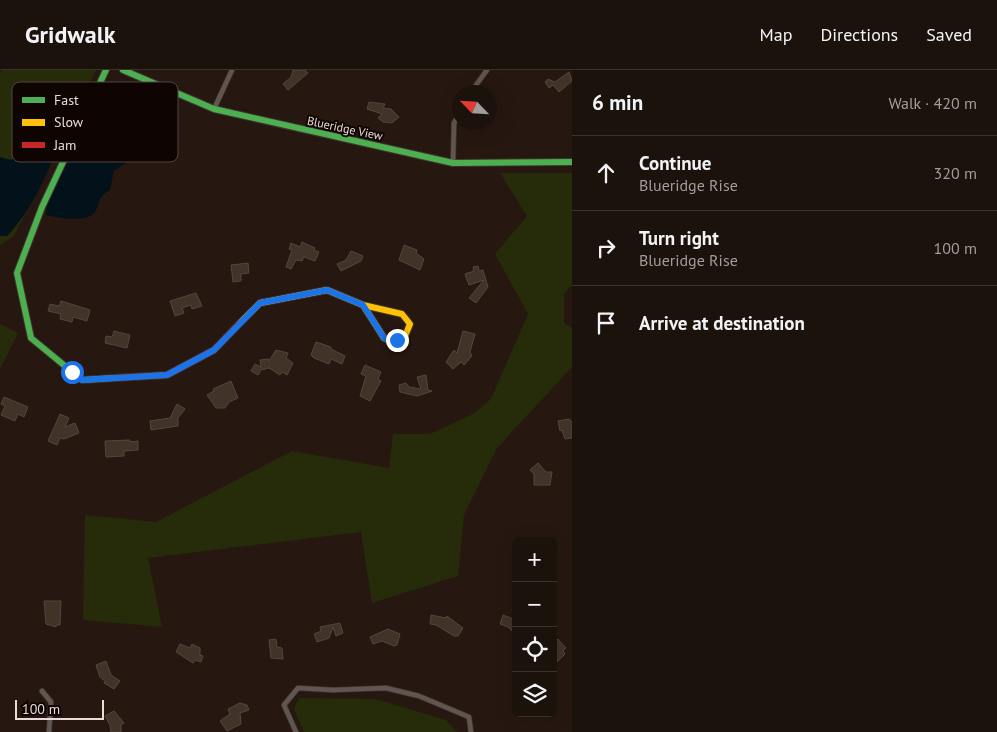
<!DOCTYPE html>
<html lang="en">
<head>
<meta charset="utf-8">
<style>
	:root { --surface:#1c120c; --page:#251b15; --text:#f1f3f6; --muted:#a09e9d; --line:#3a322d }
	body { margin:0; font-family:"PT Sans",sans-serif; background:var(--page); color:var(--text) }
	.controls { position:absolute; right:15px; bottom:15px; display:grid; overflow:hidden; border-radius:8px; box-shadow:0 5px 20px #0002 }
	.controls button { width:45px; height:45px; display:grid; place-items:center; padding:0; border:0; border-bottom:1px solid var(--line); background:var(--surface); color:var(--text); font:25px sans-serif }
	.compass { position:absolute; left:452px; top:15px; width:45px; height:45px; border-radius:50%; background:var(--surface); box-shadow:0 5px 20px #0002; rotate:295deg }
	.scale { position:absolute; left:15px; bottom:12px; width:89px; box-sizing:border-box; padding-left:5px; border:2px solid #ecdbd2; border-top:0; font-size:14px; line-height:18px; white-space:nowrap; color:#ecdbd2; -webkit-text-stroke:4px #0e0502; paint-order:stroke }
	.stop { position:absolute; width:15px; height:15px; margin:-11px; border:4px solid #1a73e8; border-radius:50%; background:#fff }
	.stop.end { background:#1a73e8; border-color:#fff; box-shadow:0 1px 5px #0008 }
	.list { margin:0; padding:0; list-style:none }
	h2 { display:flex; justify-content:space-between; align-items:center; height:65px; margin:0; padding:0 20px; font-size:21px }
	h2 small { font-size:16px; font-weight:400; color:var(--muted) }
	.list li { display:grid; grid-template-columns:32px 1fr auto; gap:15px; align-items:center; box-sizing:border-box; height:75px; padding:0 20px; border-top:1px solid var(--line) }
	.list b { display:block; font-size:19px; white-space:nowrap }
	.list p { margin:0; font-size:16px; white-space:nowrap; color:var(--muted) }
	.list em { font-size:16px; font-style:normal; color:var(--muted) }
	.icon { flex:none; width:28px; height:28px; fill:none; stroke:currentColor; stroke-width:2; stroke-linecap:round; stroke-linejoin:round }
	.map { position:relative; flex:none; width:572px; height:662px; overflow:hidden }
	header { display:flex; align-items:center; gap:30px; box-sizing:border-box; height:70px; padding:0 25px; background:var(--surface); border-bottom:1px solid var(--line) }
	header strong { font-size:24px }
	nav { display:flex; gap:28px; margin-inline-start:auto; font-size:18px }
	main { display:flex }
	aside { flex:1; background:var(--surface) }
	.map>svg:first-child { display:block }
	.green { fill:#262b0a }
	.water { fill:#03121a }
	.building { fill:#423329; stroke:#534640 }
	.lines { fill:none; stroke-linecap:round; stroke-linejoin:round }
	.street-casing { stroke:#3f342f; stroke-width:6 }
	.fast-casing { stroke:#3f342f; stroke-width:8 }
	.slow-casing { stroke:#3f342f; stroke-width:8 }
	.jam-casing { stroke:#3f342f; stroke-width:8 }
	.street { stroke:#605550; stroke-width:4.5 }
	.fast { stroke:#4caf50; stroke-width:6 }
	.slow { stroke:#ffc107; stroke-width:6 }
	.jam { stroke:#c62828; stroke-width:6 }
	.route { stroke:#1a73e8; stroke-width:6 }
	.labels { text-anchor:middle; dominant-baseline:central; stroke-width:4; stroke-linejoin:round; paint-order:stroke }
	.street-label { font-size:12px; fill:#ecdbd2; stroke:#0e0502 }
	.key { fill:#0e0502; stroke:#514540; stroke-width:1 }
	.key-label { font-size:14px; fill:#ecdbd2 }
</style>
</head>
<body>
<header>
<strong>Gridwalk</strong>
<nav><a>Map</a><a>Directions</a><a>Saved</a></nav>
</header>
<main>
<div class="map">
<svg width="572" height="662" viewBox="0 0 572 662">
	<rect width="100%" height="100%" fill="#261810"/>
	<path class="green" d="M3 0H96L14 166 0 175V2Z
		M500 103H572V215L564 224V253L572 258V297L497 378 464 445 458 506 372 533 361 462 148 488 162 557 83 550 85 445 156 452 292 381 389 398 393 364H430L473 344 491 329 528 244 495 184 527 146Z
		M0 254 18 263 0 299Z
		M299 628 375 629 446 650 457 662H304L294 639Z"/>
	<path class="water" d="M106 25C123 31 154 46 148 69 144 83 125 93 114 101L110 120C95 130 102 131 95 142 88 153 57 148 46 145L47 136C64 99 79 56 106 25Z
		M35 51H51L61 56 63 54 65 57C53 92 33 140 7 166H0V87L11 90 26 81Z"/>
	<path class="building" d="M293 0H305L308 3 288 20 283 14 291 7Z
		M569 2 572 11 559 22 553 15 549 18 545 12 548 9 555 12Z
		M369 32 385 34 383 38 391 39 399 47 392 53 383 52 378 48 382 44 367 39Z
		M302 172 315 178 314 180 319 182 315 191 304 187 302 191 296 190 291 199 286 197 292 180 289 179 291 173 300 177Z
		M404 175 417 180 416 183 424 189 420 200 399 190Z
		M351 181 363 186 361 191 341 201 337 194 346 190Z
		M248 193 249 203 241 204V211L233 212 231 195Z
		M478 196 479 201 483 200 488 217 476 233 469 228 484 210 469 215 465 204 474 201 473 197Z
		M196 223 202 236 192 239 191 235 182 238 184 243 175 246 170 231Z
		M61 231 90 240 87 251 73 247 72 252 60 249 61 244 48 241 50 234 59 236Z
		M114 261 130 265 127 278 105 273 106 266 112 267Z
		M463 261 475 264 470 282 472 286 464 295 461 292 453 299 446 292 454 280 457 283Z
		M316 272 331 277V279L345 286 342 294 331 289 329 294 314 288 311 285Z
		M276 280 288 283 286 288 293 293 287 305 282 302 280 305 269 298 261 300 258 305 251 301 255 294 261 297 260 290 269 289V291Z
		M365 295 381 302 378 309 381 311 370 331 360 326 366 306 361 304Z
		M426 305 428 320 432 321 417 326 400 322 399 315 406 313 409 317 421 319 417 307Z
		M231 311 238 328 229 332 225 338H216L207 325 214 321 213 319Z
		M4 327 28 337 24 347 18 344 15 351 1 345 5 336 1 334Z
		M177 334 185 339 178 348V356L151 360 150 351 170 348Z
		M60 344 69 348 65 357 75 353 79 363 64 369 60 368 57 375 48 371Z
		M569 349 572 352V368L565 369 562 360 560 361 558 351Z
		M130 370V372L138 371V380L124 381V386L106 387 105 371Z
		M538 393 546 402H552L550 415H534V404L530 400Z
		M44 531H61L60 555H56V557L46 554Z
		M431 545 446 548 447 546 463 558 458 566H454L436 555 430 554Z
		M503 545 516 550V565L508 557 500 554Z
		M340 553 343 563 336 566 333 557 329 568 317 572 314 564 321 561 320 557Z
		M388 559 400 564 397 575 394 576 382 571 373 574 370 567Z
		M553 568 556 571 558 569 566 578 563 581 565 584 553 596Z
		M276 569 277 577 282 578 283 589 271 588 269 570Z
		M180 574 190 578 192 574 200 578V585L203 586 201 592 195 590 193 593 176 582Z
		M106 591 111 605 120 611 114 619 104 613 106 612 100 607 96 595Z
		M240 633 247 635 249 640 240 643 241 654 227 661 220 651 230 644 228 639Z
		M114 641 124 653 121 655V662H111L110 655 105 646Z"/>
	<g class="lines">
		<g class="street-casing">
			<path id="street" d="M471 22 487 0
				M214 39 232 0
				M453 93 454 53 460 43
				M42 621 51 632 49 662
				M296 662 284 635 298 618 333 620 386 618 419 626 469 647 471 662"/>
		</g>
		<g class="fast-casing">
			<path id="fast" d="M106 0 42 137 17 203 31 268 82 310 114 308
				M123 0 214 39 453 93 572 92"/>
		</g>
		<g class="slow-casing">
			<path id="slow" d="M240 253 260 233 327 220 363 235 402 244 410 254 405 266 393 272 384 268 363 235"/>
		</g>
		<g class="jam-casing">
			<path id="jam" d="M114 308 167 305 214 280 240 253"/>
		</g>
		<use href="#street" class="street"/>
		<use href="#fast" class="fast"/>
		<use href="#slow" class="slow"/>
		<use href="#jam" class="jam"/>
	</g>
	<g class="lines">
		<path class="route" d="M72 302 82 310 167 305 214 280 260 233 327 220 363 235 384 268 393 272 397 270"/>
	</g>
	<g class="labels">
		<g class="street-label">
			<text transform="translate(345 58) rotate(12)">Blueridge View</text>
		</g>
	</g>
	<rect x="12" y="12" width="166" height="80" rx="8" class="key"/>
	<rect x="22" y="27" width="23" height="6" fill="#4caf50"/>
	<rect x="22" y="49" width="23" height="7" fill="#ffc107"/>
	<rect x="22" y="72" width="23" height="6" fill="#c62828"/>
	<g class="key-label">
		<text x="54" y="35">Fast</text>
		<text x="54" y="57">Slow</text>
		<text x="54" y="80">Jam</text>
	</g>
</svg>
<div class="controls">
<button>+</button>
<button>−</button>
<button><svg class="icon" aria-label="locate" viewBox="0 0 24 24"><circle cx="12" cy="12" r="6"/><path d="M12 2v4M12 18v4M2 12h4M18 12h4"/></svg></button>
<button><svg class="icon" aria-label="layers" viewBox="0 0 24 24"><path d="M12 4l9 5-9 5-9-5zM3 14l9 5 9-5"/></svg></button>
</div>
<svg class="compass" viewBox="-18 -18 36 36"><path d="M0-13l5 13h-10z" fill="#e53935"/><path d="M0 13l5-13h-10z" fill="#a09e9d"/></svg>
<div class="scale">100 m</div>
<div class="stop" style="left:72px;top:302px"></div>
<div class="stop end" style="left:397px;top:270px"></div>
</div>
<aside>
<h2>6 min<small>Walk · 420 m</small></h2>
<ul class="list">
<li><svg class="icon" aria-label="ahead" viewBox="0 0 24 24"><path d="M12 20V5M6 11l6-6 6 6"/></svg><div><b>Continue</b><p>Blueridge Rise</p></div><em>320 m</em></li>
<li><svg class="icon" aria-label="right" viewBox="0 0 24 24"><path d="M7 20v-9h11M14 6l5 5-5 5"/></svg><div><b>Turn right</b><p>Blueridge Rise</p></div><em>100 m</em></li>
<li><svg class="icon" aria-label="arrive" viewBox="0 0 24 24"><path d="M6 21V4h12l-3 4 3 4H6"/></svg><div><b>Arrive at destination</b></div></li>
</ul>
</aside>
</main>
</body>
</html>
